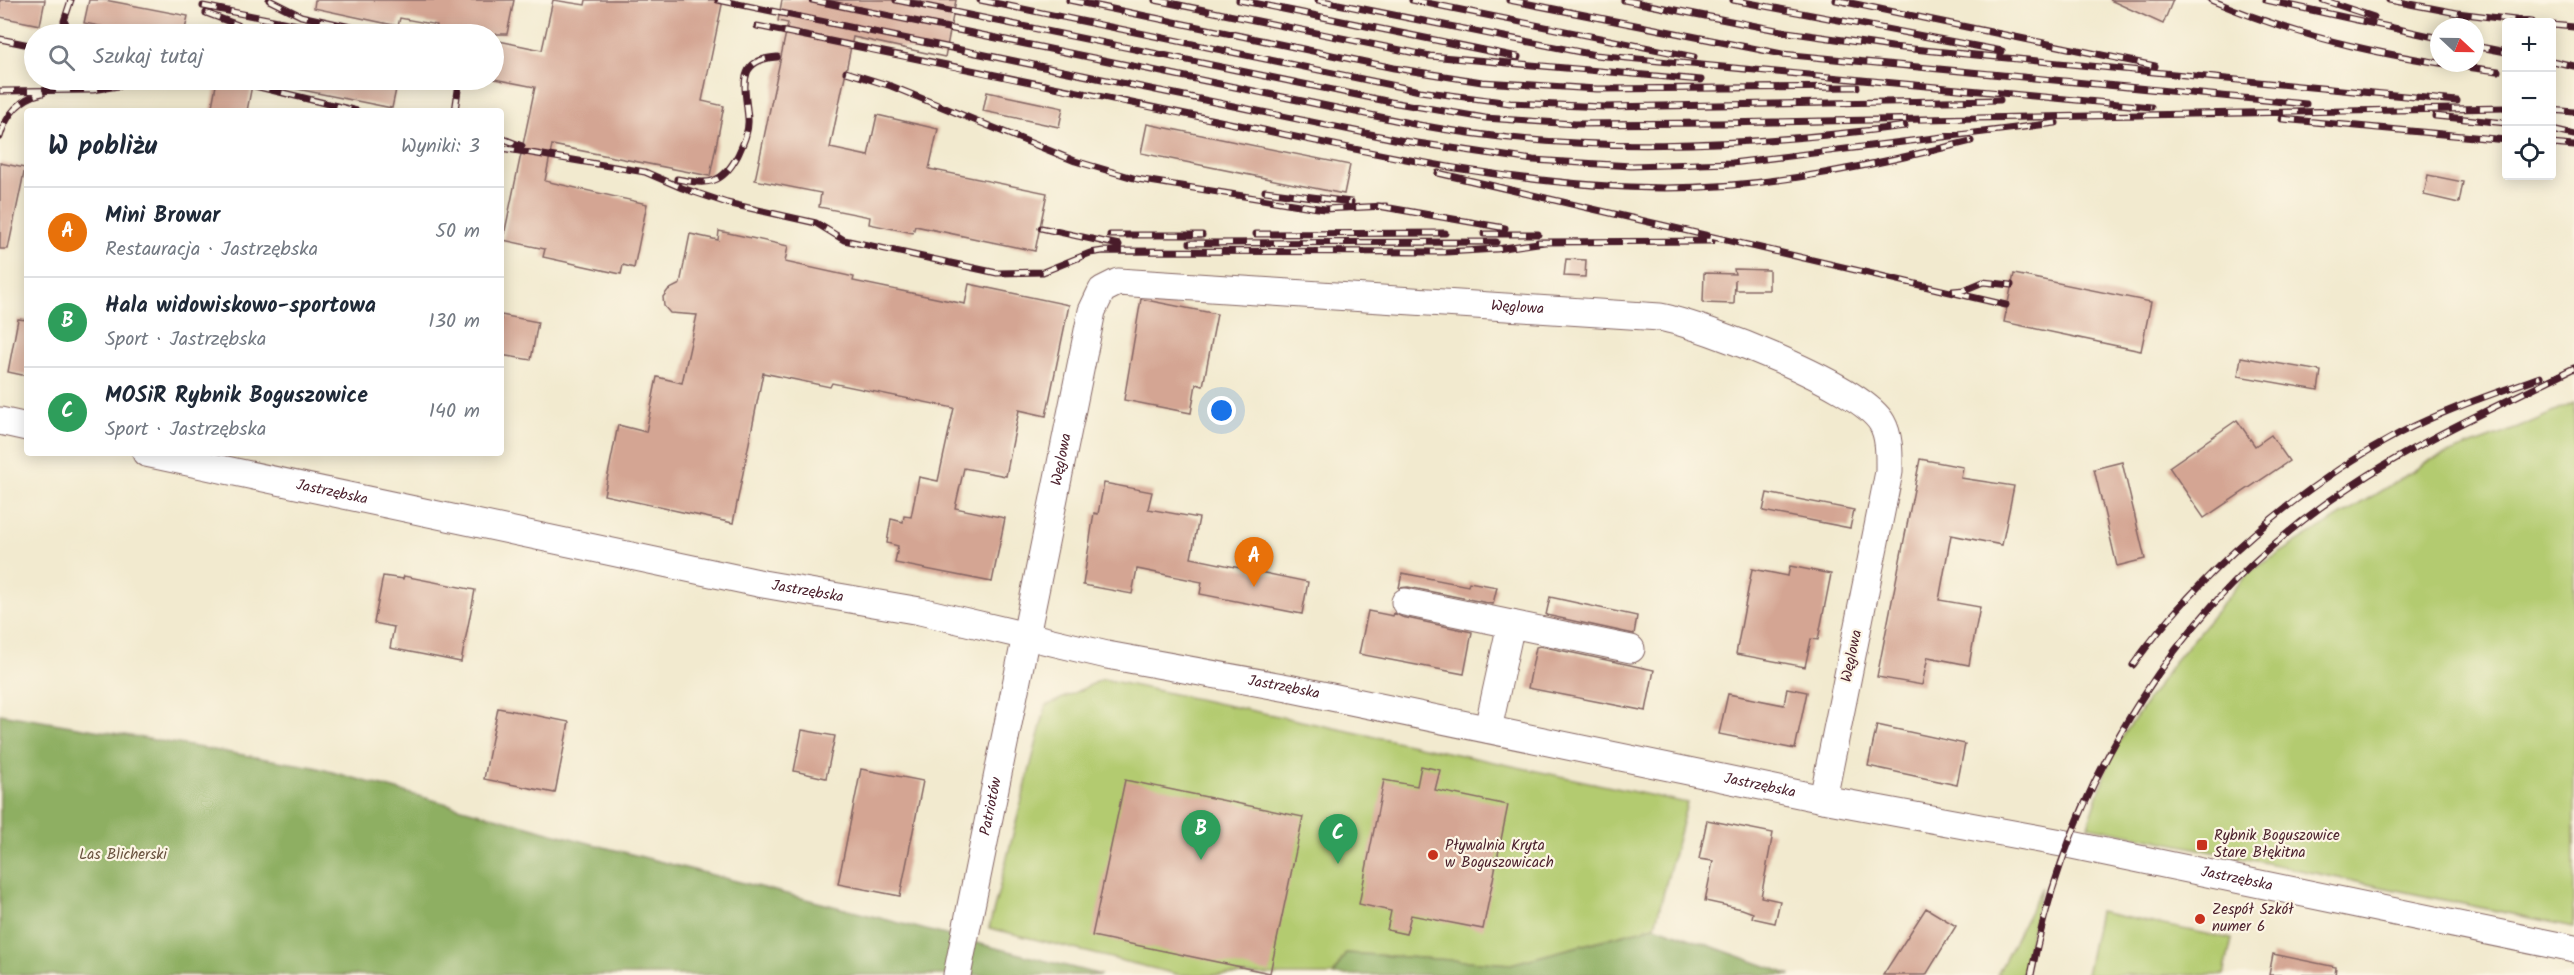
<!DOCTYPE html>
<html lang="pl">
<head>
<meta charset="utf-8">
<style>
	:root { --surface:#fff; --page:#f6f6f7; --text:#1f2937; --muted:#747a83; --line:#e0e1e3; --accent:#db2777 }
	body { margin:0; font-family:Kalam,sans-serif; background:var(--page); color:var(--text) }
	.controls { position:absolute; right:18px; top:18px; display:grid; overflow:hidden; border-radius:6px; box-shadow:0 3px 15px #0003 }
	.controls button { width:54px; height:54px; display:grid; place-items:center; padding:0; border:0; border-bottom:2px solid var(--line); background:var(--surface); color:var(--text); font:30px sans-serif }
	.compass { position:absolute; left:2430px; top:18px; width:54px; height:54px; border-radius:50%; background:var(--surface); box-shadow:0 3px 15px #0003; rotate:112deg }
	.you { position:absolute; left:1222px; top:411px; width:21px; height:21px; margin:-15px; border:4px solid #fff; border-radius:50%; background:#1a73e8; box-shadow:0 0 0 9px #1a73e833 }
	.badge { display:grid; place-items:center; width:39px; height:39px; border-radius:50%; background:var(--accent); color:#fff; font-size:20px; font-weight:700 }
	.pin { position:absolute; translate:-50% -50px; filter:drop-shadow(0 2px 3px #0008) }
	.pin::after { content:''; position:absolute; top:32px; width:21px; height:18px; background:inherit; clip-path:polygon(0 0,100% 0,50% 100%) }
	.list { margin:0; padding:0; list-style:none }
	h2 { display:flex; justify-content:space-between; align-items:center; height:78px; margin:0; padding:0 24px; font-size:26px }
	h2 small { font-size:20px; font-weight:400; color:var(--muted) }
	.list li { display:grid; grid-template-columns:39px 1fr auto; gap:18px; align-items:center; box-sizing:border-box; height:90px; padding:0 24px; border-top:2px solid var(--line) }
	.list b { display:block; font-size:22px; white-space:nowrap }
	.list p { margin:0; font-size:20px; white-space:nowrap; color:var(--muted) }
	.list em { font-size:20px; font-style:normal; color:var(--muted) }
	.icon { flex:none; width:33px; height:33px; fill:none; stroke:currentColor; stroke-width:2; stroke-linecap:round; stroke-linejoin:round }
	.map { position:relative; flex:none; width:2574px; height:975px; overflow:hidden }
	.search { position:absolute; background:var(--surface); box-shadow:0 3px 15px #0003; left:24px; top:24px; width:480px; height:66px; display:flex; align-items:center; gap:15px; box-sizing:border-box; padding:0 21px; border-radius:33px; color:var(--muted); font-size:22px }
	.panel { position:absolute; background:var(--surface); box-shadow:0 3px 15px #0003; left:24px; top:108px; width:480px; height:348px; border-radius:6px }
	.map>svg:first-child { display:block }
	.green { fill:#b3cb6f; stroke:#7e754d; stroke-width:1.5 }
	.forest { fill:#8eaf62; stroke:#6c6746; stroke-width:1.5 }
	.building { fill:#d4a593 }
	.lines { fill:none; stroke-linecap:round; stroke-linejoin:round }
	.minor-casing { stroke:#856664; stroke-width:29 }
	.minor { stroke:#fff; stroke-width:27 }
	.rail-casing { stroke:#4a1f2b; stroke-width:7 }
	.rail { stroke:#fcf5e5; stroke-width:4.5; stroke-dasharray:14; stroke-linecap:butt }
	.poi-dot { fill:#c8321e; stroke:#fcf5e5; stroke-width:2 }
	.labels { text-anchor:middle; dominant-baseline:central; stroke-width:4.5; stroke-linejoin:round; paint-order:stroke }
	.street-label { font-size:15px; fill:#4a1f2b; stroke:#fcf5e5 }
	.poi-label { font-size:15px; fill:#4a1f2b; stroke:#fcf5e5; text-anchor:start }
	.park-label { font-size:15px; fill:#6a533f; stroke:#fcf5e5 }
</style>
</head>
<body>
<div class="map">
<svg width="2574" height="975" viewBox="0 0 2574 975">
	<rect width="100%" height="100%" fill="#fcf5e5"/>
	<filter id="ink" filterUnits="userSpaceOnUse"><feTurbulence type="fractalNoise" baseFrequency=".0167" numOctaves="2"/><feDisplacementMap in="SourceGraphic" scale="12" xChannelSelector="R" yChannelSelector="G"/><feConvolveMatrix kernelMatrix="1 2 1 2 8 2 1 2 1" color-interpolation-filters="sRGB"/></filter>
	<filter id="wash" filterUnits="userSpaceOnUse"><feTurbulence type="fractalNoise" baseFrequency=".008" numOctaves="4" result="noise"/><feDisplacementMap in="SourceGraphic" scale="24" xChannelSelector="R" yChannelSelector="G"/><feGaussianBlur stdDeviation="1.35" result="paint"/><feColorMatrix in="noise" values="0 0 0 0 0 0 0 0 0 0 0 0 0 0 0 0 0 1.4 0 .05"/><feComposite in="paint" operator="in"/></filter>
	<g filter="url(#wash)">
		<rect width="100%" height="100%" fill="#f2eacf"/>
		<path class="green" d="M2574 403V927L2088 826 2112 752 2173 663 2249 572 2431 460 2518 428Z
			M1103 679 1687 803 1655 926 1511 964 1346 953 1333 975H1180L989 928 1046 706Z
			M2042 887 2022 975H1997Z
			M2099 912 2232 939 2224 975H2086Z"/>
		<path class="forest" d="M0 714 314 767 596 845 1101 975H0Z
			M1655 926 1791 975H1333L1346 953 1511 964Z"/>
		<g id="blocks">
			<path class="building" d="M0 0H45L40 25 0 17Z
				M89 0H105L188 16 184 34H140L84 23Z
				M315 0H514L507 34H435L437 25 400 18 398 26 314 8Z
				M553 0 585 5 586 0H723L702 101 724 106 710 176 552 145 545 181 647 204 634 268 623 265 621 274 543 257 545 249 503 240 535 87 494 79V40L542 50Z
				M782 0H956L945 57 853 37 830 148 868 156 877 115 938 129 929 169 1047 193 1035 251 915 226 913 233 869 224 870 217 819 207 821 193 755 180 788 23 778 21Z
				M2110 0H2173L2163 24Z
				M217 80H253L247 111H211Z
				M292 80H398L392 108 292 88Z
				M987 92 1063 108 1059 127 983 111Z
				M1147 124 1350 165 1344 194 1141 153Z
				M0 163 25 168 8 249H0Z
				M2428 175 2463 182 2459 203 2424 195Z
				M719 231 788 246 785 262 854 277 853 281 965 304 969 284 1069 305 1046 416 1019 410 1006 476 964 468 955 508 1005 518 992 582 895 563 898 546 887 543 891 519 903 522 904 516 911 517 919 477 938 481 954 408 832 383 830 387 763 373 733 523 604 495 618 425 646 432 657 377 682 383 697 315 670 313 664 306 663 297 668 290 680 284 690 234 718 240Z
				M1566 259 1586 260 1585 277 1564 276Z
				M1734 269 1769 270V290H1735V279L1734 304 1703 303 1704 273 1735 274Z
				M2014 274 2151 302 2141 351 2004 322Z
				M1141 299 1217 314 1203 386 1196 384 1191 413 1124 400Z
				M501 315 538 322 531 360 501 355Z
				M18 319 27 320V376L8 372Z
				M2241 357 2321 371 2318 390 2238 376Z
				M2237 420 2255 446 2271 435 2289 461 2204 518 2169 467Z
				M1920 459 1963 467 1961 478 2014 486 2002 545 1951 535 1939 600 1980 607 1976 627 1969 665 1928 657 1922 685 1877 677Z
				M2122 462 2145 559 2117 566 2094 469Z
				M1104 483 1152 492 1148 509 1199 518 1191 558 1308 582 1302 614 1200 594 1202 582 1137 569 1132 594 1083 585 1094 513 1098 514Z
				M1767 493 1854 510 1850 528 1763 511Z
				M1790 566 1831 574 1818 640 1811 639 1805 667 1736 654 1752 569 1788 576Z
				M1402 573 1468 586 1469 582 1497 587 1493 604 1408 587 1399 588Z
				M383 576 403 579 404 576 475 590 461 662 390 648 394 627 374 623Z
				M1550 597 1637 616 1634 634 1546 615Z
				M1368 611 1393 616 1394 613 1402 617 1472 632 1464 674 1359 654Z
				M1540 646 1654 670 1646 711 1528 688 1536 647Z
				M1787 688 1807 692 1795 749 1719 734 1728 694 1784 705Z
				M498 708 569 722 555 793 484 779Z
				M1877 725 1965 744 1957 785 1868 766Z
				M802 730 835 736 826 778 794 771Z
				M1421 766 1440 770 1435 790 1508 805 1483 929 1411 915 1406 934 1387 930 1391 911 1359 904 1384 780 1417 786Z
				M861 769 923 781 900 896 838 884Z
				M1125 780 1303 817 1270 973 1092 936Z
				M1707 820 1773 833 1761 897 1780 901 1775 923 1752 918 1753 913 1742 909 1705 901 1713 861 1699 859Z
				M1926 908 1956 926 1926 975H1883Z
				M2273 954 2336 967 2335 975H2269Z"/>
		</g>
	</g>
	<g filter="url(#ink)">
		<use href="#blocks" fill-opacity="0" stroke="#856664" stroke-width="1.5"/>
		<g class="lines">
			<g class="minor-casing">
				<g id="minor">
					<path d="M0 421 27 427"/>
					<path id="s1" d="M146 453 763 584 920 611 1107 655 1288 688 1823 799 2067 844 2574 949"/>
					<path d="M1405 602 1511 624"/>
					<path d="M1488 729 1511 624 1631 649"/>
					<path id="s2" d="M957 975 1092 311 1102 290 1118 282 1660 317C1705 326 1860 385 1882 423 1890 437 1889 456 1889 472L1823 799"/>
				</g>
			</g>
			<use href="#minor" class="minor"/>
			<g class="rail-casing">
				<path id="rail" d="M71 0 64 21 71 34
					M269 0 301 16 382 34
					M718 0 1404 141 1533 160 1631 166 1732 163 2056 123
					M812 0 1419 125C1581 155 1742 147 1905 126
					M896 0 1391 102 1485 118 1575 124 1719 123 2506 108
					M980 0 1420 91 1510 103 1605 107 2000 100
					M1069 0 1394 68 1482 82 1597 89 1857 87
					M1155 0 1430 56 1701 80
					M1239 0 1518 57
					M1318 0 1595 55 2151 107
					M1412 0 1694 57
					M1509 0 1782 54 2306 104
					M1624 0 1787 32 1892 47 2457 101
					M1733 0 2002 51
					M1836 0 2155 66
					M2211 0C2304 40 2398 59 2498 71
					M2266 0 2439 38
					M2323 0 2374 17
					M2389 0 2457 13 2532 22
					M203 6 343 34
					M206 13 238 25
					M2552 25 2574 27
					M757 26C921 60 1085 94 1249 127 1386 156 1524 187 1665 188 1768 188 1871 166 1971 141
					M0 39 34 46
					M2475 46 2506 52
					M2552 61 2574 66
					M846 72 891 86 1075 161 1137 179 1324 209 1386 206
					M255 86 357 111
					M0 91 93 90 156 80
					M2552 110 2574 112
					M455 111 458 90
					M2435 116 2506 123
					M2282 119 2506 140
					M2552 130 2574 135
					M0 137C6 115 20 98 43 93
					M501 138 522 146
					M2552 144 2574 146
					M501 148 645 172 682 188 727 203 816 223 844 240 997 273 1043 272 1090 253 1103 251 1446 252 1497 249 1545 242
					M1438 173 2006 305
					M677 179C709 185 722 185 738 155 743 144 749 132 748 119 746 89 734 60 777 57
					M1265 191 1351 202
					M1378 206 1505 228
					M1041 228 1119 245
					M1256 234 1445 233
					M1484 234H1538
					M1110 235H1202
					M1538 242 1712 241
					M1190 243 1496 242
					M1953 291 1964 290 1983 282 2011 285
					M2133 665C2200 572 2298 487 2400 433 2444 410 2493 394 2540 377
					M2031 975C2069 779 2181 597 2350 487 2420 440 2498 406 2574 368"/>
			</g>
			<use href="#rail" class="rail"/>
		</g>
	</g>
	<g class="poi-dot">
		<rect x="2196" y="839" width="12" height="12" rx="3"/>
		<circle cx="1433" cy="855" r="6"/>
		<circle cx="2200" cy="919" r="6"/>
	</g>
	<g class="labels">
		<g class="street-label">
			<text stroke="none"><textPath href="#s2" startOffset="1119">Węglowa</textPath></text>
			<text stroke="none"><textPath href="#s2" startOffset="526">Węglowa</textPath></text>
			<text stroke="none"><textPath href="#s1" startOffset="190">Jastrzębska</textPath></text>
			<text stroke="none"><textPath href="#s1" startOffset="676">Jastrzębska</textPath></text>
			<text transform="translate(1852 656) rotate(-78)">Węglowa</text>
			<text stroke="none"><textPath href="#s1" startOffset="1162">Jastrzębska</textPath></text>
			<text stroke="none"><textPath href="#s1" startOffset="1648">Jastrzębska</textPath></text>
			<text stroke="none"><textPath href="#s2" startOffset="172">Patriotów</textPath></text>
			<text stroke="none"><textPath href="#s1" startOffset="2134">Jastrzębska</textPath></text>
		</g>
		<g class="poi-label">
			<text x="2214" y="836">Rybnik Boguszowice<tspan x="2214" dy="17">Stare Błękitna</tspan></text>
			<text x="1445" y="846">Pływalnia Kryta<tspan x="1445" dy="17">w Boguszowicach</tspan></text>
			<text x="2212" y="910">Zespół Szkół<tspan x="2212" dy="17">numer 6</tspan></text>
		</g>
		<g class="park-label">
			<text x="123" y="855">Las Blicherski</text>
		</g>
	</g>
</svg>
<div class="controls">
<button>+</button>
<button>−</button>
<button><svg class="icon" aria-label="locate" viewBox="0 0 24 24"><circle cx="12" cy="12" r="6"/><path d="M12 2v4M12 18v4M2 12h4M18 12h4"/></svg></button>
</div>
<svg class="compass" viewBox="-18 -18 36 36"><path d="M0-13l5 13h-10z" fill="#e53935"/><path d="M0 13l5-13h-10z" fill="#747a83"/></svg>
<div class="you"></div>
<div class="pin badge" style="left:1254px;top:587px;background:#e8710a">A</div>
<div class="pin badge" style="left:1201px;top:860px;background:#2e9e5b">B</div>
<div class="pin badge" style="left:1338px;top:864px;background:#2e9e5b">C</div>
<div class="search"><svg class="icon" aria-label="search" viewBox="0 0 24 24"><circle cx="10" cy="10" r="6"/><path d="M15 15l6 6"/></svg>Szukaj tutaj</div>
<section class="panel">
<h2>W pobliżu<small>Wyniki: 3</small></h2>
<ul class="list">
<li><span class="badge" style="background:#e8710a">A</span><div><b>Mini Browar</b><p>Restauracja · Jastrzębska</p></div><em>50 m</em></li>
<li><span class="badge" style="background:#2e9e5b">B</span><div><b>Hala widowiskowo-sportowa</b><p>Sport · Jastrzębska</p></div><em>130 m</em></li>
<li><span class="badge" style="background:#2e9e5b">C</span><div><b>MOSiR Rybnik Boguszowice</b><p>Sport · Jastrzębska</p></div><em>140 m</em></li>
</ul>
</section>
</div>
</body>
</html>
